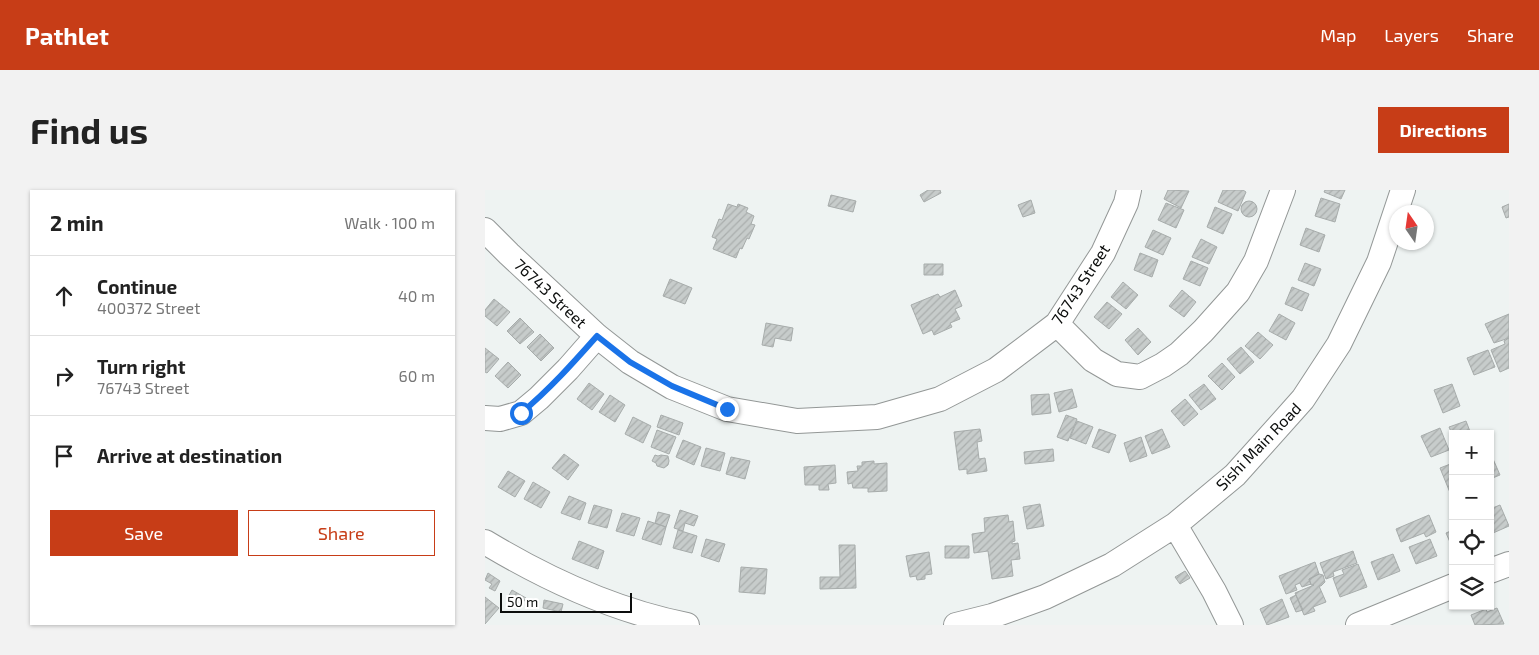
<!DOCTYPE html>
<html lang="en">
<head>
<meta charset="utf-8">
<style>
	:root { --surface:#fff; --page:#f2f2f2; --text:#222; --muted:#767676; --line:#e0e0e0; --accent:#c73d17 }
	body { margin:0; font-family:"Exo 2",sans-serif; background:var(--page); color:var(--text) }
	.controls { position:absolute; right:15px; bottom:15px; display:grid; overflow:hidden; border-radius:0px; box-shadow:0 1px 4px #0004 }
	.controls button { width:45px; height:45px; display:grid; place-items:center; padding:0; border:0; border-bottom:1px solid var(--line); background:var(--surface); color:var(--text); font:25px sans-serif }
	.compass { position:absolute; left:904px; top:15px; width:45px; height:45px; border-radius:50%; background:var(--surface); box-shadow:0 1px 4px #0004; rotate:347deg }
	.scale { position:absolute; left:15px; bottom:12px; width:132px; box-sizing:border-box; padding-left:5px; border:2px solid #0c0e0d; border-top:0; font-size:14px; line-height:18px; white-space:nowrap; color:#0c0e0d; -webkit-text-stroke:4px #fff; paint-order:stroke }
	.stop { position:absolute; width:15px; height:15px; margin:-11px; border:4px solid #1a73e8; border-radius:50%; background:#fff }
	.stop.end { background:#1a73e8; border-color:#fff; box-shadow:0 1px 5px #0008 }
	.list { margin:0; padding:0; list-style:none }
	h2 { display:flex; justify-content:space-between; align-items:center; height:65px; margin:0; padding:0 20px; font-size:21px }
	h2 small { font-size:16px; font-weight:400; color:var(--muted) }
	.list li { display:grid; grid-template-columns:32px 1fr auto; gap:15px; align-items:center; box-sizing:border-box; height:80px; padding:0 20px; border-top:1px solid var(--line) }
	.list b { display:block; font-size:19px; white-space:nowrap }
	.list p { margin:0; font-size:16px; white-space:nowrap; color:var(--muted) }
	.list em { font-size:16px; font-style:normal; color:var(--muted) }
	.actions { display:flex; gap:10px; padding:15px 20px }
	.actions a { flex:1; padding:11px 0; border:1px solid var(--accent); border-radius:0px; text-align:center; font-size:18px; color:var(--accent) }
	.actions .main { background:var(--accent); color:#fff }
	.icon { flex:none; width:28px; height:28px; fill:none; stroke:currentColor; stroke-width:2; stroke-linecap:round; stroke-linejoin:round }
	.map { position:relative; flex:none; width:1024px; height:435px; overflow:hidden; border-radius:0px }
	header { display:flex; align-items:center; gap:30px; box-sizing:border-box; height:70px; padding:0 25px; background:var(--accent); color:#fff }
	header strong { font-size:24px }
	nav { display:flex; gap:28px; margin-inline-start:auto; font-size:18px }
	.intro { display:flex; align-items:center; justify-content:space-between; box-sizing:border-box; height:120px; padding:0 30px }
	h1 { margin:0; font-size:35px }
	.button { padding:12px 22px; border-radius:0px; background:var(--accent); color:#fff; font-size:18px; font-weight:700 }
	main { display:flex; gap:30px; padding:0 30px }
	aside { flex:1; background:var(--surface); border-radius:0px; box-shadow:0 1px 4px #0004 }
	.map>svg:first-child { display:block }
	.building { fill:url(#building-hatch); stroke:#a7acab }
	.lines { fill:none; stroke-linecap:round; stroke-linejoin:round }
	.minor-casing { stroke:#939796; stroke-width:26 }
	.minor { stroke:#fff; stroke-width:24 }
	.route { stroke:#1a73e8; stroke-width:6 }
	.labels { text-anchor:middle; dominant-baseline:central; stroke-width:4; stroke-linejoin:round; paint-order:stroke }
	.street-label { font-size:16px; fill:#0c0e0d; stroke:#fff }
</style>
</head>
<body>
<header>
<strong>Pathlet</strong>
<nav><a>Map</a><a>Layers</a><a>Share</a></nav>
</header>
<div class="intro"><h1>Find us</h1><a class="button">Directions</a></div>
<main>
<aside>
<h2>2 min<small>Walk · 100 m</small></h2>
<ul class="list">
<li><svg class="icon" aria-label="ahead" viewBox="0 0 24 24"><path d="M12 20V5M6 11l6-6 6 6"/></svg><div><b>Continue</b><p>400372 Street</p></div><em>40 m</em></li>
<li><svg class="icon" aria-label="right" viewBox="0 0 24 24"><path d="M7 20v-9h11M14 6l5 5-5 5"/></svg><div><b>Turn right</b><p>76743 Street</p></div><em>60 m</em></li>
<li><svg class="icon" aria-label="arrive" viewBox="0 0 24 24"><path d="M6 21V4h12l-3 4 3 4H6"/></svg><div><b>Arrive at destination</b></div></li>
</ul>
<div class="actions"><a class="main">Save</a><a>Share</a></div>
</aside>
<div class="map">
<svg width="1024" height="435" viewBox="0 0 1024 435">
	<defs>
		<pattern id="building-hatch" width="6" height="6" patternUnits="userSpaceOnUse" patternTransform="scale(1.25)"><rect width="6" height="6" fill="#c7cccb"/><path d="M-1 1l2-2M0 6l6-6M5 7l2-2" fill="none" stroke="#aaaead"/></pattern>
	</defs>
	<rect width="100%" height="100%" fill="#eef3f2"/>
	<path class="building" d="M443 0H455L456 3 439 12 435 5Z
		M683 0 704 1 696 18 679 9Z
		M738 0H758L761 2 753 21 733 12Z
		M840 0H860L856 9 839 2Z
		M346 5 371 11 368 22 343 16Z
		M836 8 855 14 850 32 830 26Z
		M546 10 550 23 538 27 533 15Z
		M756 19a8 8 0 1 1 16 0a8 8 0 1 1-16 0Z
		M681 13 699 20 691 38 673 30Z
		M243 14 252 17 253 14 263 18 261 22 269 26 266 34 270 35 264 49 262 48 257 59 255 58 251 68 228 59 232 49 227 47 234 29 237 30Z
		M1024 14V27L1021 28 1017 17Z
		M730 17 747 24 738 44 722 37Z
		M821 38 840 45 834 62 815 55Z
		M668 40 686 48 678 65 660 57Z
		M716 49 732 57 724 74 707 67Z
		M655 63 673 70 667 87 649 80Z
		M706 71 723 78 715 96 698 89Z
		M820 73 836 79 829 96 813 90Z
		M439 74H458V85H439Z
		M185 89 207 98 200 114 178 106Z
		M638 92 653 105 641 119 626 107Z
		M807 97 824 104 817 121 800 114Z
		M470 100 477 116 470 119 475 129 465 133 467 137 449 145 447 140 438 144 426 115 453 104 455 107Z
		M697 100 711 112 699 127 684 116Z
		M9 109 25 122 12 136 0 126V120Z
		M622 112 637 124 624 139 609 127Z
		M794 124 810 133 801 150 784 141Z
		M1024 124V148L1009 153 1000 134Z
		M35 128 49 142 35 154 22 141Z
		M281 133 308 138 306 151 290 148 288 157 277 155Z
		M653 138 666 152 653 165 640 150Z
		M773 142 788 155 775 169 760 156Z
		M55 144 69 158 56 171 42 157Z
		M1024 148V178L1015 182 1006 160 1020 154 1019 151Z
		M756 157 769 172 755 184 742 169Z
		M0 158 14 169 2 183 0 182Z
		M1003 160 1010 177 989 185 982 168Z
		M23 172 36 185 23 198 10 186Z
		M737 173 750 187 737 200 723 186Z
		M104 193 119 204 107 220 92 209Z
		M719 194 731 209 716 220 704 205Z
		M967 194 975 216 958 223 949 200Z
		M587 199 592 217 574 222 569 203Z
		M564 204 566 223 547 225 546 205Z
		M125 205 140 215 130 232 114 222Z
		M700 209 713 224 699 236 686 221Z
		M176 225 198 233 194 245 172 237Z
		M581 225 592 229 583 251 572 247Z
		M148 227 166 236 158 253 140 244Z
		M592 231 608 237 601 254 585 248Z
		M981 231 986 244H968V246L964 237Z
		M955 238 964 260 946 267 936 246Z
		M495 239 497 251 492 252 494 269 500 268 502 281 482 284V279L474 280 469 242Z
		M614 239 631 245 624 263 607 257Z
		M677 239 685 257 667 264 660 246Z
		M172 240 191 247 184 264 166 257Z
		M656 247 662 266 645 272 639 253Z
		M198 250 216 257 209 275 191 267Z
		M221 258 240 263 235 281 216 276Z
		M568 259 569 271 540 274 539 262Z
		M1005 262 1015 285 1005 289Z
		M79 264 94 275 83 290 67 278Z
		M170 265 173 266 176 265 183 266 184 271 183 275 179 278 172 276 171 273 167 271Z
		M246 267 265 271 260 289 241 284Z
		M389 271V274L402 273V301L383 302V298H368L367 293 363 294 362 282 373 281 372 276H377V272Z
		M968 273V304L966 305 955 278Z
		M350 275 351 293 343 294 344 300H334V295H320L319 277Z
		M23 281 40 291 30 307 13 297Z
		M48 292 65 302 56 318 39 309Z
		M84 306 101 313 95 330 76 323Z
		M555 314 559 336 542 339 538 317Z
		M109 315 127 320 122 338 103 333Z
		M1015 315 1024 336 1008 343 1005 336V319Z
		M195 320 213 326 209 336 200 333 198 341 189 338Z
		M173 322 185 325 181 337 170 333Z
		M137 323 155 328 149 346 131 341Z
		M523 325 524 332 528 331 530 351 527 352V354L533 353 535 369 526 370 528 386 507 389 503 361 489 363 487 344 500 342 499 328Z
		M944 325 951 342 941 347 939 343 916 352 911 339Z
		M163 331 181 337 176 355 157 349Z
		M193 340 212 346 207 363 188 358Z
		M968 340V359L961 343Z
		M221 349 240 354 234 372 216 366Z
		M945 349 952 366 931 374 924 357Z
		M94 351 119 361 113 379 87 369Z
		M354 355H370L371 398 335 399V387H355Z
		M460 356H484V368H460Z
		M868 361 872 373 848 382 849 386 841 389 835 373Z
		M444 362 447 384 440 385V389L432 390 431 386 425 387 421 366Z
		M908 364 915 381 893 390 886 372Z
		M830 372 834 384 824 389 826 394 817 397 815 393 810 395 812 400 801 404 794 386Z
		M873 374 882 397 855 407 848 388 859 384 857 380Z
		M256 377 282 379 280 404 254 402Z
		M700 381 705 388 695 394 690 387Z
		M3 383 15 391 10 401 4 398 7 394 0 390Z
		M834 384 838 385 840 392 836 396H834L841 412 828 417 830 421 819 425 810 403 829 395H826L824 389Z
		M27 400 41 408 37 414 23 407Z
		M811 405 818 420 811 422 805 408Z
		M0 407 14 418 0 434Z
		M797 409 804 427 782 435 775 419Z
		M59 410 78 414 76 422 58 418Z
		M1012 418 1019 434 990 435 986 425 1001 419 1002 422Z"/>
	<g class="lines">
		<g class="minor-casing">
			<path id="minor" d="M0 40 24 64 112 146 145 172 187 197 242 219 312 231 392 227 455 209 511 180 572 134 618 63 641 13 644 0
				M572 134 608 170 632 184 655 187 678 175 694 164 718 141 753 102 771 71 798 0
				M0 228 15 229 36 223 54 208 83 179 112 146
				M690 335 729 401 746 435
				M0 352C63 390 130 421 202 435
				M1005 381 1024 374
				M471 435 507 426 560 407 627 375 690 335 750 285 818 209 854 154 894 72 918 0
				M873 435 968 396"/>
		</g>
		<use href="#minor" class="minor"/>
	</g>
	<g class="lines">
		<path class="route" d="M36 223C64 200 88 173 112 146L145 172 187 196 242 219"/>
	</g>
	<g class="labels">
		<g class="street-label">
			<text transform="translate(595 94) rotate(-57)">76743 Street</text>
			<text transform="translate(66 103) rotate(43)">76743 Street</text>
			<text transform="translate(773 256) rotate(-46)">Sishi Main Road</text>
		</g>
	</g>
</svg>
<div class="controls">
<button>+</button>
<button>−</button>
<button><svg class="icon" aria-label="locate" viewBox="0 0 24 24"><circle cx="12" cy="12" r="6"/><path d="M12 2v4M12 18v4M2 12h4M18 12h4"/></svg></button>
<button><svg class="icon" aria-label="layers" viewBox="0 0 24 24"><path d="M12 4l9 5-9 5-9-5zM3 14l9 5 9-5"/></svg></button>
</div>
<svg class="compass" viewBox="-18 -18 36 36"><path d="M0-13l5 13h-10z" fill="#e53935"/><path d="M0 13l5-13h-10z" fill="#767676"/></svg>
<div class="scale">50 m</div>
<div class="stop" style="left:36px;top:223px"></div>
<div class="stop end" style="left:242px;top:219px"></div>
</div>
</main>
</body>
</html>
